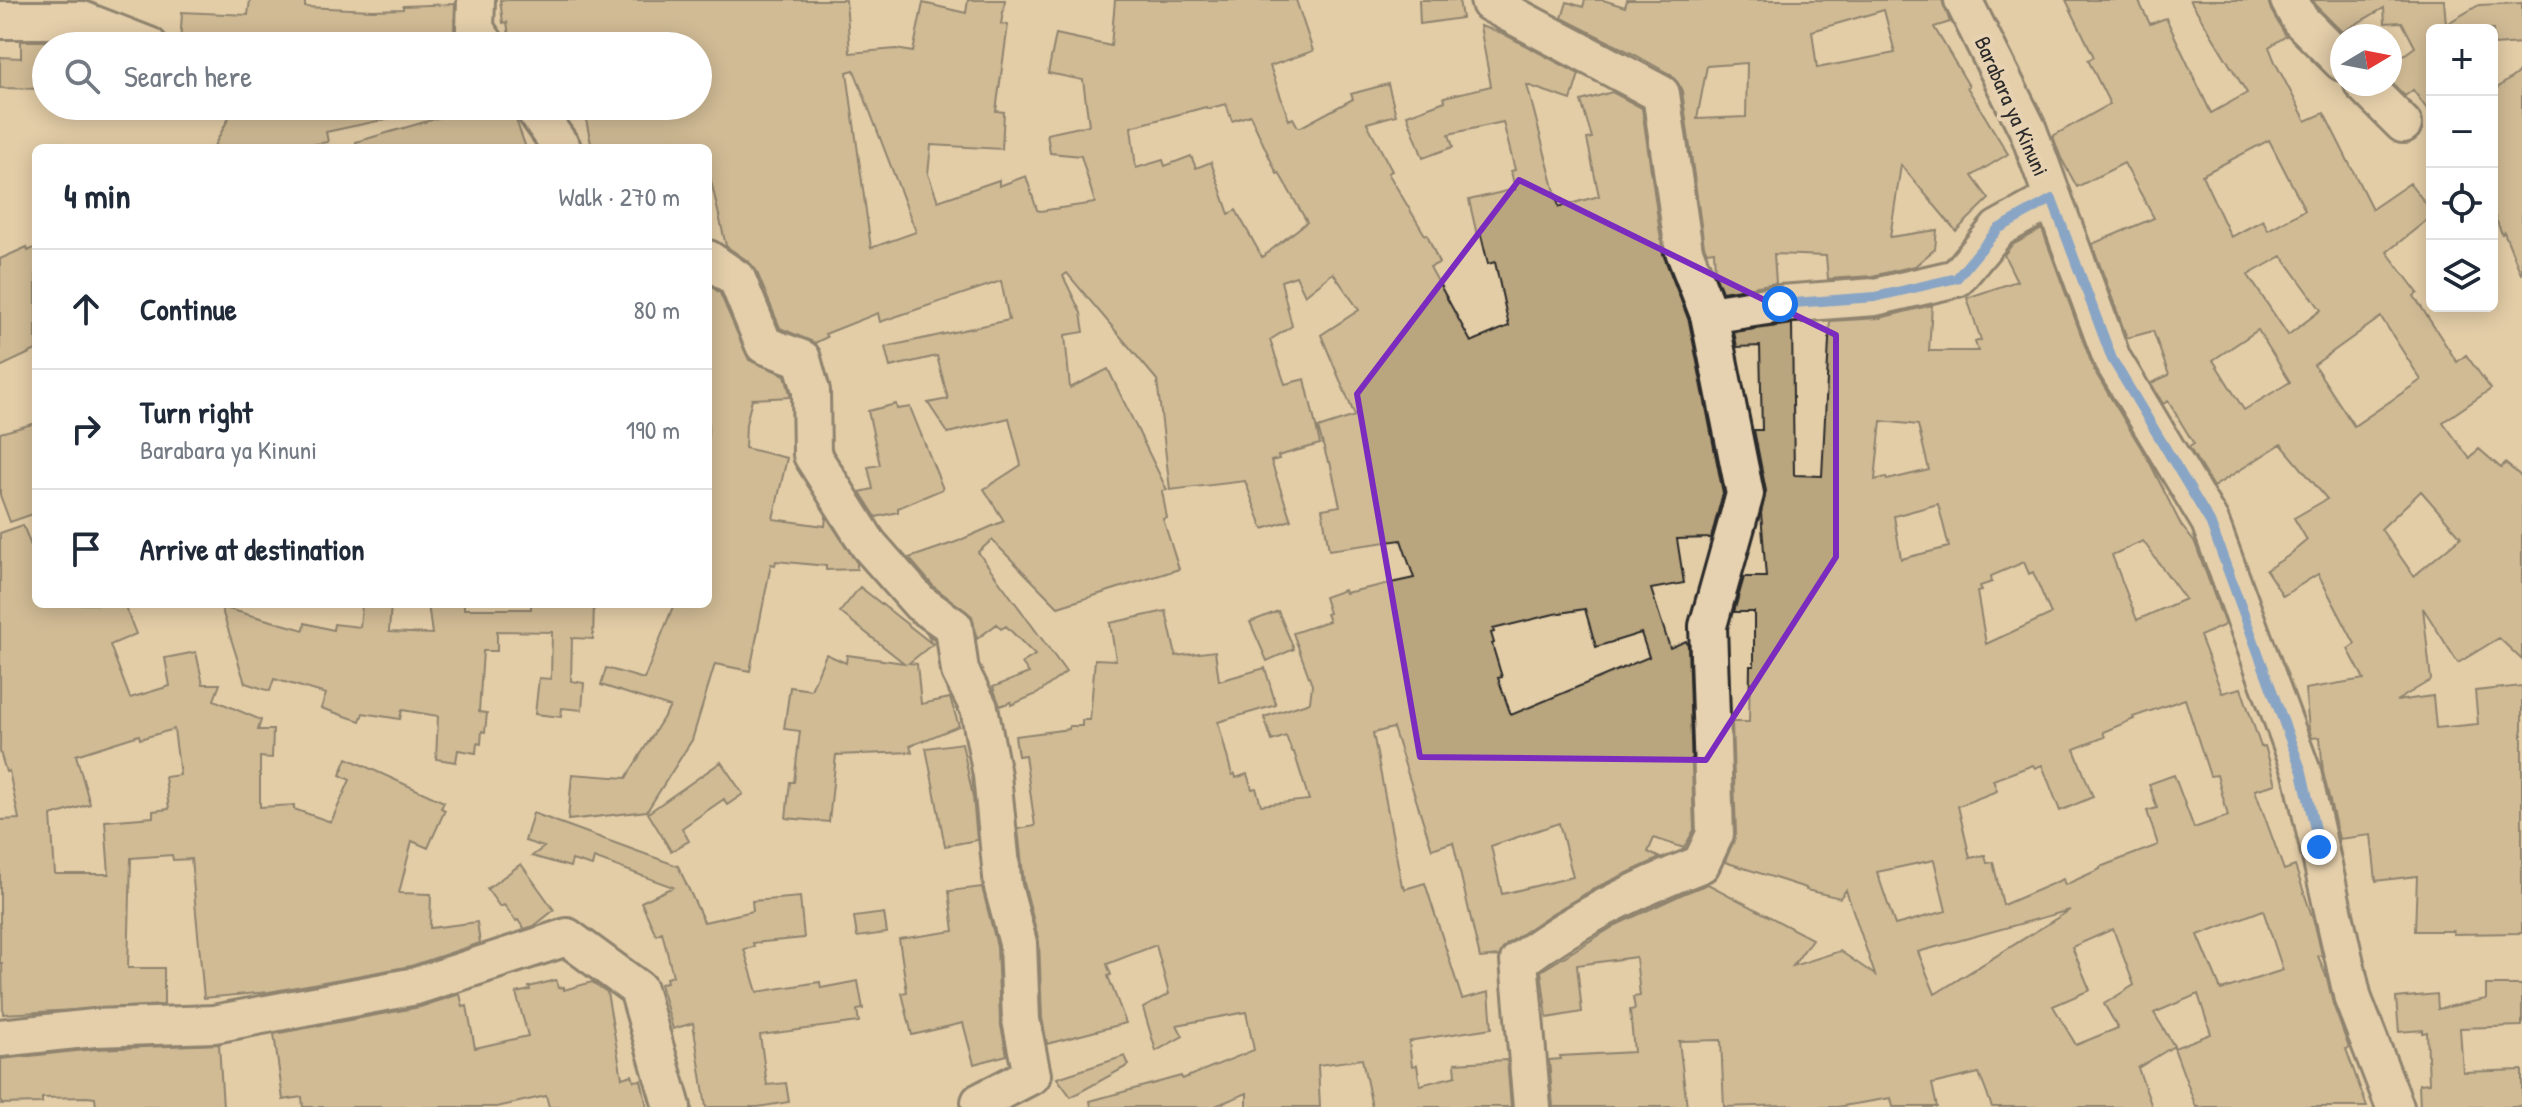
<!DOCTYPE html>
<html lang="en">
<head>
<meta charset="utf-8">
<style>
	:root { --surface:#fff; --page:#f6f6f7; --text:#1f2937; --muted:#747a83; --line:#e0e1e3 }
	body { margin:0; font-family:"Patrick Hand",sans-serif; background:var(--page); color:var(--text) }
	.controls { position:absolute; right:24px; top:24px; display:grid; overflow:hidden; border-radius:12px; box-shadow:0 4px 20px #0003 }
	.controls button { width:72px; height:72px; display:grid; place-items:center; padding:0; border:0; border-bottom:2px solid var(--line); background:var(--surface); color:var(--text); font:40px sans-serif }
	.compass { position:absolute; left:2330px; top:24px; width:72px; height:72px; border-radius:50%; background:var(--surface); box-shadow:0 4px 20px #0003; rotate:80deg }
	.stop { position:absolute; width:24px; height:24px; margin:-18px; border:6px solid #1a73e8; border-radius:50%; background:#fff }
	.stop.end { background:#1a73e8; border-color:#fff; box-shadow:0 2px 8px #0008 }
	.list { margin:0; padding:0; list-style:none }
	h2 { display:flex; justify-content:space-between; align-items:center; height:104px; margin:0; padding:0 32px; font-size:34px }
	h2 small { font-size:26px; font-weight:400; color:var(--muted) }
	.list li { display:grid; grid-template-columns:52px 1fr auto; gap:24px; align-items:center; box-sizing:border-box; height:120px; padding:0 32px; border-top:2px solid var(--line) }
	.list b { display:block; font-size:30px; white-space:nowrap }
	.list p { margin:0; font-size:26px; white-space:nowrap; color:var(--muted) }
	.list em { font-size:26px; font-style:normal; color:var(--muted) }
	.icon { flex:none; width:44px; height:44px; fill:none; stroke:currentColor; stroke-width:2; stroke-linecap:round; stroke-linejoin:round }
	.map { position:relative; flex:none; width:2522px; height:1107px; overflow:hidden }
	.search { position:absolute; background:var(--surface); box-shadow:0 4px 20px #0003; left:32px; top:32px; width:680px; height:88px; display:flex; align-items:center; gap:20px; box-sizing:border-box; padding:0 28px; border-radius:44px; color:var(--muted); font-size:30px }
	.panel { position:absolute; background:var(--surface); box-shadow:0 4px 20px #0003; left:32px; top:144px; width:680px; height:464px; border-radius:12px }
	.map>svg:first-child { display:block }
	.building { fill:#b9a57e; stroke:#2b2b2b; stroke-width:2; fill-rule:evenodd }
	.lines { fill:none; stroke-linecap:round; stroke-linejoin:round }
	.minor-casing { stroke:#2b2b2b; stroke-width:42 }
	.minor { stroke:#e6d1b0; stroke-width:36 }
	.route { stroke:#1a73e8; stroke-width:10 }
	.marked { fill:none; stroke:#7b2cbf; stroke-width:6; stroke-linejoin:round }
	.labels { text-anchor:middle; dominant-baseline:central; stroke-width:8; stroke-linejoin:round; paint-order:stroke }
	.street-label { font-size:22px; fill:#2b2b2b; stroke:#e6d1b0 }
</style>
</head>
<body>
<div class="map">
<svg width="2522" height="1107" viewBox="0 0 2522 1107">
	<rect width="100%" height="100%" fill="#e3cda7"/>
	<filter id="ink" filterUnits="userSpaceOnUse"><feTurbulence type="fractalNoise" baseFrequency=".0125" numOctaves="2"/><feDisplacementMap in="SourceGraphic" scale="16" xChannelSelector="R" yChannelSelector="G"/><feConvolveMatrix kernelMatrix="1 2 1 2 8 2 1 2 1" color-interpolation-filters="sRGB"/></filter>
	<g filter="url(#ink)">
		<path class="building" d="M250 0H305V7L373 10 403 9V6L455 4 454 29 461 46H180L182 12 248 15Z
			M500 0H846L850 53 896 49 913 52 923 3 966 13 968 0H1005L1001 24 1008 25 996 111 1004 112 1002 149 931 145 928 174 938 201 999 180V186L1026 176 1037 210 1040 211 1095 203 1081 156 1050 153 1047 134 1089 125 1083 80 1048 73 1056 34 1111 46 1115 0H1296L1313 51 1270 66 1289 120 1293 118 1298 127H1301L1353 99 1351 94 1388 84 1396 115 1367 123 1392 171 1388 173 1425 235 1427 234 1439 263 1430 267 1471 342 1509 326 1495 262 1488 264 1481 235H1477L1469 200 1515 189 1511 171 1515 170 1503 122 1449 134 1453 147 1423 158 1407 115 1445 101 1444 97 1491 86 1480 26 1502 33 1579 74 1571 100 1527 85 1559 207 1599 196 1587 139 1592 138 1581 101 1612 92 1642 108 1663 254 1689 321 1723 493 1711 538 1677 539 1684 583 1651 589 1670 648 1686 641 1688 645 1694 830 1684 848 1654 838 1648 852 1660 858 1597 887 1551 914 1507 944 1499 956 1480 958 1453 842 1432 849 1393 728 1373 733 1402 886 1404 885 1405 889 1425 883 1462 999 1489 992 1492 1028 1414 1040 1409 1042 1412 1066 1417 1065 1420 1085 1456 1076 1455 1063 1507 1060 1511 1107H1372L1362 1059 1318 1065 1320 1107H1247V1093L1213 1107H1091L1090 1101 1181 1076 1182 1079 1254 1050 1246 1012 1177 1025 1183 1036 1156 1051 1143 1008 1169 994 1156 945 1107 964 1111 975 1108 976 1126 1023 1047 1044 1042 1018 1039 942 1024 883 1018 829 1035 826 1025 755 1018 756 1015 736 1069 729V726H1082V720H1090L1095 659 1116 660 1110 623 1166 611 1176 656 1215 651 1219 681 1265 668 1276 705 1218 722 1232 775 1235 774 1236 778 1247 774 1252 789 1256 788 1261 805 1309 800 1294 752H1292L1286 736 1272 741 1264 717 1310 702 1312 685 1293 633 1329 621 1326 614 1329 613 1324 597 1344 590 1345 593 1414 578 1401 540 1329 550 1322 509 1340 506 1330 462H1328L1318 428 1355 416 1321 335 1359 310 1333 273 1305 295 1296 276 1281 281 1292 326 1270 340 1285 384 1305 379 1320 444 1278 456 1279 459 1271 461 1291 520 1263 529 1245 481 1170 490 1157 380 1067 273 1063 276 1081 313 1084 332 1065 335 1070 388 1108 369 1167 490 1162 491 1167 518 1163 519 1179 569 1058 607 992 540 978 552 1066 672 1037 694 1011 705V702L1000 706 993 687 1029 673 1022 663 1035 655 1006 626 1001 629 997 624 977 639 972 616 934 587 909 558 956 542 1004 521 984 489 1021 465 1009 418 948 433 928 403 948 399 937 356 890 367 885 347 1009 320 1001 281 880 322 878 313 825 334 827 337 815 343 780 328 756 270 749 262 726 246 708 168V148H592L583 106H698V46H513V43H510L507 22 503 23ZM854 70 916 232 871 248 847 72ZM1226 104 1232 121 1250 115 1277 174 1279 173 1307 222 1262 257 1236 210 1229 214 1211 162 1196 168 1191 156 1165 166 1163 160 1136 168 1131 127 1206 107 1207 109ZM1585 609 1596 647 1641 633 1649 657 1511 715 1498 678 1502 677 1492 644 1494 643 1491 633 1494 632 1493 629 1554 614ZM1559 823 1573 877 1502 894 1491 846Z
			M1419 0H1459L1462 18 1420 24Z
			M1585 0H1603L1625 7 1627 0H1942L1950 22 1934 27 1969 86 1967 87 2008 154 1972 176 1989 199 1956 231 1901 165 1890 237 1937 230 1935 249 1915 266 1872 276 1828 279 1826 256 1774 254 1776 283 1722 292 1715 274 1714 251 1707 252 1704 246 1682 91 1678 83 1671 75 1637 56 1562 18 1567 2 1583 7ZM1884 10 1895 53 1817 68 1812 31ZM1747 63 1746 117 1697 119 1707 66Z
			M2066 0H2138L2150 24 2166 18 2211 113 2247 93 2190 0H2268L2271 10 2286 36 2269 47 2275 62 2306 121 2324 113 2372 209 2410 183 2432 212V216L2387 252 2418 293 2414 296 2457 362 2466 355 2491 389 2443 422 2470 459 2479 449 2501 468 2505 463 2522 477V660L2499 638 2458 663 2423 608 2431 680 2396 701 2433 696 2436 728 2478 724 2475 691 2522 686V933L2453 934V931H2415L2417 876 2376 881 2371 835 2339 839 2323 772 2320 737 2312 738 2309 729 2305 689 2364 679 2348 649 2355 644 2318 574 2283 596 2266 570 2288 556 2307 540 2294 518 2327 499 2281 444 2213 487 2189 447 2194 444 2168 401 2163 404 2151 383 2169 375 2153 331 2127 338 2092 244 2154 218 2124 163 2077 187 2061 158 2053 136 2110 104 2088 60 2094 57ZM2269 140 2305 210 2268 230 2263 220 2231 237 2202 175ZM2282 256 2321 310 2288 335 2248 275ZM2381 317 2421 380 2354 426 2314 365ZM2258 330 2290 382 2244 410 2213 360ZM2421 491 2461 537 2414 576 2381 529Z
			M2313 0H2444L2446 24 2479 5 2522 3V43L2494 45 2493 30H2432V116L2413 90 2405 96 2390 81V65L2415 47 2402 22 2385 23 2384 8 2342 32 2317 7Z
			M21 41H61V46H46V89L0 88V57L21 58Z
			M2522 70V274H2521L2504 232 2502 234 2492 210V92Z
			M235 106H406V115L326 132 328 142 291 148H213Z
			M479 106H511L526 148H356V142Z
			M2042 229 2094 370 2149 461 2181 525 2195 543 2225 625 2200 636 2222 693 2241 688 2261 747 2265 746 2276 784 2255 790 2284 870 2295 866 2315 925 2322 955 2318 956 2327 978 2333 1004 2349 1048 2346 1049 2367 1107H2196L2174 1048 2211 1034 2198 994 2154 1013 2174 1046 2138 1068 2152 1107H1992L1979 1073 1932 1084 1937 1107H1893L1891 1098 1837 1107H1793V1105L1724 1107 1721 1040 1679 1041 1687 1107H1553L1549 1060 1561 1059 1560 1056 1634 1052 1630 1010 1635 1009 1633 997 1640 996 1636 957 1577 965 1582 1012 1547 1018 1541 971 1616 925 1685 893 1708 884 1812 939 1793 966 1840 951 1875 975 1846 890 1840 898 1806 890V888L1725 862 1736 833 1732 722H1749L1750 666H1754V612H1734L1744 577H1766L1761 513 1766 491 1754 430H1762L1760 346 1737 347 1734 332 1792 324 1794 475 1822 476 1830 321 1880 318 1932 305 1929 351H1978L1975 342 1981 340 1967 298 2017 281 2004 255 2012 245ZM1881 421 1918 425 1929 470 1887 480 1886 477 1875 480ZM1938 504 1949 547 1901 559 1894 516ZM2143 541 2185 599 2137 620 2112 555ZM2024 562 2029 574 2033 572 2051 614 1986 644 1977 592 1982 591 1980 586 1992 582 1991 576ZM2185 699 2210 776 2217 775 2228 816 2194 828 2174 775 2149 784 2157 808 2147 811 2158 845 2100 867V869L2065 885 2063 879 2003 905 1993 862 1987 863 1985 855 1970 858 1958 806 1997 791 1993 780 2033 765 2035 768 2042 765 2060 811 2093 797 2074 749 2105 737 2103 732 2134 719 2133 717ZM1934 860 1946 911 1895 925 1877 872ZM2070 910 1935 994 1918 952ZM2263 910 2283 970 2221 990 2198 935ZM2113 929 2134 985 2104 1004 2118 1028 2076 1045 2053 1006 2090 990 2072 947Z
			M27 247 28 251 36 247V350L0 367V259Z
			M708 284 720 293 749 360 785 375 790 394V397L752 399 746 424 745 448 787 458 773 519 825 526 826 516 857 563V569L826 570V566L776 561 775 565 771 564 750 671 715 664 692 740 647 811 568 820 572 774 626 778 670 707 601 685 606 668 644 679 674 604H708Z
			M896 404 897 409 910 407 943 489 898 508V512L876 517 860 492 873 489 868 467 880 465 868 411Z
			M36 423V513L10 522 0 495V433Z
			M23 525 36 559V604H124L136 634 110 645 130 698 170 686 165 658 196 652 203 684H220L214 700 261 720 258 730H273L272 758 260 757V807L294 805V809L331 822 350 780 340 775 347 758 444 802 441 808 445 810 428 848 412 841 399 893 431 894 430 928 477 922 480 943 411 966 269 992 204 998 191 859 173 860 172 855 131 858 128 968H164V1005L3 1014 2 963H0V820L19 819 9 771 6 772 0 752V533ZM174 729 180 775 165 777 169 809 153 811V817L105 821 109 874H55L51 816 90 804 76 755 139 735 140 739Z
			M860 587 931 643 928 635 934 639 935 642 909 663 917 664 921 704 950 698 959 726 910 746 912 752 836 755 829 822 786 818 790 782H794L800 731 784 729 790 687 811 690 826 654 846 663 847 655 904 663 840 612Z
			M362 604H391L389 632 432 634 428 604H464V609H531V604H594L593 639 572 638 571 681 584 683 582 710 562 708 561 717 535 714 539 678 551 679 552 632 497 631V651H483L479 712 487 713 485 732 482 731 481 744 477 743 476 753 458 750 456 762 436 759 438 716 402 710 400 719 363 713 360 721 321 708 326 694 274 679 270 691 245 683 221 607 304 630 305 623 333 630 334 624 360 627Z
			M1278 611 1294 649 1267 661 1250 622Z
			M962 743 973 797 977 840 945 846 926 748Z
			M721 762 743 794 727 805 724 799 682 828 689 841 671 851 648 813Z
			M533 813 678 866 704 922 753 911 752 901 800 897 804 938 753 943 754 947 744 949 757 992 820 982 821 988 858 981 863 1009 857 1010 859 1022 760 1035 767 1085 786 1083 789 1102 758 1107H706L693 1023 673 1029 660 984 667 982 666 978 673 976 662 932 656 935 641 902 673 887 594 858 592 866 572 860 570 867 532 856 544 847 525 841Z
			M521 864 554 910 534 926 524 929 518 920 516 921 504 905 500 907 487 889Z
			M982 887 997 946 1000 1021 1007 1055 974 1064 963 1023 912 1035 902 993 907 992 899 939 954 931 949 891Z
			M884 913 887 933 857 937 854 917Z
			M556 980 558 988 564 987V990L592 982 607 992 622 1078 632 1075 634 1081 641 1080 647 1107H549L546 1096 497 1107H303L302 1097 283 1100 274 1034 420 1007 460 994 463 1007 467 1006 475 1048 528 1036 516 993 530 990 529 987Z
			M2486 985H2522V1026L2460 1028 2463 1072 2522 1070V1105L2516 1107H2420L2419 1084 2429 1083 2427 1032 2423 1033V1030L2399 1032 2396 998 2437 994 2438 1009 2486 999Z
			M219 1044 223 1107H96L95 1098 87 1097 42 1098V1103L1 1104V1059L95 1049Z
			M1125 1056 1129 1065 1071 1097 1057 1078Z"/>
		<g class="lines">
			<g class="minor-casing">
				<path id="minor" d="M476 0 475 29 487 46
					M1489 0 1490 3 1661 94 1684 251 1709 315 1745 494 1708 626 1715 834 1701 864C1636 889 1575 919 1519 961L1532 1107
					M1963 0 2028 130 2112 359 2210 522 2302 772 2353 999 2395 1107
					M2289 0 2300 20 2342 62
					M0 20H82L149 46
					M2363 84 2403 124
					M532 106 562 148
					M708 259 737 279 764 345 802 359 811 391 812 455 868 544 920 603 954 627 960 671 979 708 992 775 1003 887 1018 943 1021 1020 1032 1075 980 1102 981 1107
					M1709 315 1780 304 1875 297 1957 278 1998 229 2052 199
					M0 1038 94 1028 214 1024 416 986 567 937 638 989 672 1107"/>
			</g>
			<use href="#minor" class="minor"/>
		</g>
	</g>
	<g class="lines" filter="url(#ink)">
		<path class="route" d="M1780 304 1875 297 1957 278 1998 229 2052 199 2112 359 2210 522 2302 772 2319 847"/>
	</g>
	<path d="M0 0H2522V1107H0ZM1519 180 1836 335V557L1706 760 1420 757 1357 394Z" fill="#e3cda7" fill-opacity=".55" fill-rule="evenodd"/>
	<path class="marked" d="M1519 180 1836 335V557L1706 760 1420 757 1357 394Z"/>
	<g class="labels">
		<g class="street-label">
			<text transform="translate(2012 106) rotate(66)">Barabara ya Kinuni</text>
		</g>
	</g>
</svg>
<div class="controls">
<button>+</button>
<button>−</button>
<button><svg class="icon" aria-label="locate" viewBox="0 0 24 24"><circle cx="12" cy="12" r="6"/><path d="M12 2v4M12 18v4M2 12h4M18 12h4"/></svg></button>
<button><svg class="icon" aria-label="layers" viewBox="0 0 24 24"><path d="M12 4l9 5-9 5-9-5zM3 14l9 5 9-5"/></svg></button>
</div>
<svg class="compass" viewBox="-18 -18 36 36"><path d="M0-13l5 13h-10z" fill="#e53935"/><path d="M0 13l5-13h-10z" fill="#747a83"/></svg>
<div class="stop" style="left:1780px;top:304px"></div>
<div class="stop end" style="left:2319px;top:847px"></div>
<div class="search"><svg class="icon" aria-label="search" viewBox="0 0 24 24"><circle cx="10" cy="10" r="6"/><path d="M15 15l6 6"/></svg>Search here</div>
<section class="panel">
<h2>4 min<small>Walk · 270 m</small></h2>
<ul class="list">
<li><svg class="icon" aria-label="ahead" viewBox="0 0 24 24"><path d="M12 20V5M6 11l6-6 6 6"/></svg><div><b>Continue</b></div><em>80 m</em></li>
<li><svg class="icon" aria-label="right" viewBox="0 0 24 24"><path d="M7 20v-9h11M14 6l5 5-5 5"/></svg><div><b>Turn right</b><p>Barabara ya Kinuni</p></div><em>190 m</em></li>
<li><svg class="icon" aria-label="arrive" viewBox="0 0 24 24"><path d="M6 21V4h12l-3 4 3 4H6"/></svg><div><b>Arrive at destination</b></div></li>
</ul>
</section>
</div>
</body>
</html>
